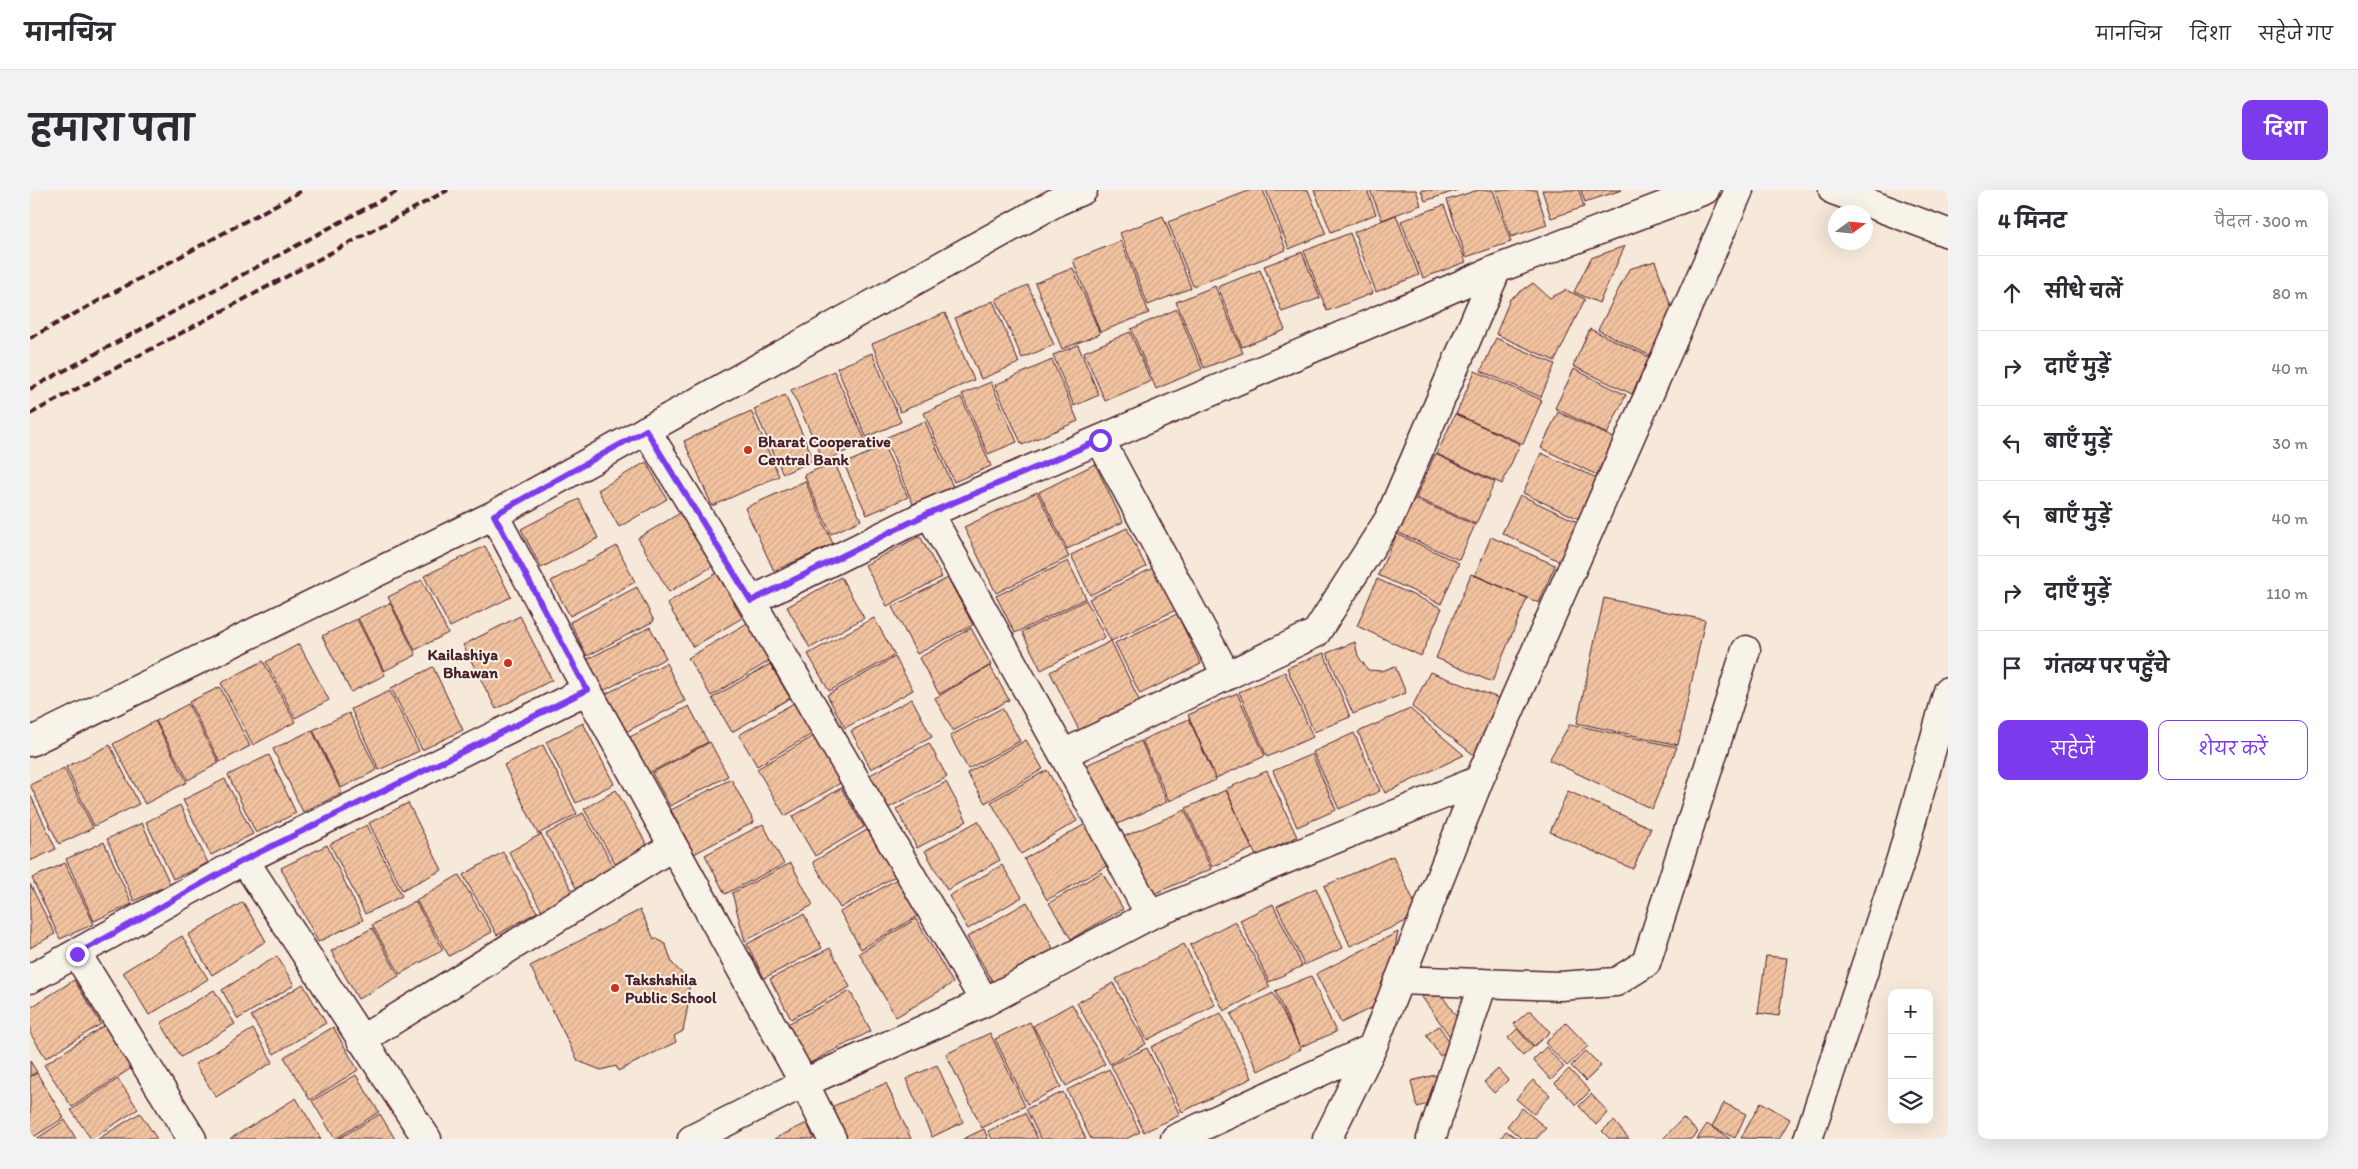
<!DOCTYPE html>
<html lang="hi">
<head>
<meta charset="utf-8">
<style>
	:root { --surface:#fff; --page:#f2f2f3; --text:#2b2b33; --muted:#7c7c81; --line:#e1e1e2; --accent:#7c3aed }
	body { margin:0; font-family:Itim,"Playpen Sans Deva",sans-serif; background:var(--page); color:var(--text) }
	.controls { position:absolute; right:15px; bottom:15px; display:grid; overflow:hidden; border-radius:10px; box-shadow:0 5px 20px #0002 }
	.controls button { width:45px; height:45px; display:grid; place-items:center; padding:0; border:0; border-bottom:1px solid var(--line); background:var(--surface); color:var(--text); font:25px sans-serif }
	.compass { position:absolute; left:1798px; top:15px; width:45px; height:45px; border-radius:50%; background:var(--surface); box-shadow:0 5px 20px #0002; rotate:75deg }
	.stop { position:absolute; width:15px; height:15px; margin:-11px; border:4px solid #7c3aed; border-radius:50%; background:#fff }
	.stop.end { background:#7c3aed; border-color:#fff; box-shadow:0 1px 5px #0008 }
	.list { margin:0; padding:0; list-style:none }
	h2 { display:flex; justify-content:space-between; align-items:center; height:65px; margin:0; padding:0 20px; font-size:21px }
	h2 small { font-size:16px; font-weight:400; color:var(--muted) }
	.list li { display:grid; grid-template-columns:32px 1fr auto; gap:15px; align-items:center; box-sizing:border-box; height:75px; padding:0 20px; border-top:1px solid var(--line) }
	.list b { display:block; font-size:19px; white-space:nowrap }
	.list em { font-size:16px; font-style:normal; color:var(--muted) }
	.actions { display:flex; gap:10px; padding:15px 20px }
	.actions a { flex:1; padding:11px 0; border:1px solid var(--accent); border-radius:10px; text-align:center; font-size:18px; color:var(--accent) }
	.actions .main { background:var(--accent); color:#fff }
	.icon { flex:none; width:28px; height:28px; fill:none; stroke:currentColor; stroke-width:2; stroke-linecap:round; stroke-linejoin:round }
	.map { position:relative; flex:none; width:1918px; height:949px; overflow:hidden; border-radius:10px }
	header { display:flex; align-items:center; gap:30px; box-sizing:border-box; height:70px; padding:0 25px; background:var(--surface); border-bottom:1px solid var(--line) }
	header strong { font-size:24px }
	nav { display:flex; gap:28px; margin-inline-start:auto; font-size:18px }
	.intro { display:flex; align-items:center; justify-content:space-between; box-sizing:border-box; height:120px; padding:0 30px }
	h1 { margin:0; font-size:35px }
	.button { padding:12px 22px; border-radius:10px; background:var(--accent); color:#fff; font-size:18px; font-weight:700 }
	main { display:flex; gap:30px; padding:0 30px }
	aside { flex:1; background:var(--surface); border-radius:10px; box-shadow:0 5px 20px #0002 }
	.map>svg:first-child { display:block }
	.building { fill:url(#building-hatch); stroke:#4a1f2b }
	.lines { fill:none; stroke-linecap:round; stroke-linejoin:round }
	.minor-casing { stroke:#4a1f2b; stroke-width:31 }
	.minor { stroke:#f7f3e8; stroke-width:28 }
	.rail { stroke:#4a1f2b; stroke-width:4; stroke-dasharray:8 4; stroke-linecap:butt }
	.route { stroke:#7c3aed; stroke-width:6 }
	.poi-dot { fill:#c8321e; stroke:#f7f3e8; stroke-width:2 }
	.labels { text-anchor:middle; dominant-baseline:central; stroke-width:4; stroke-linejoin:round; paint-order:stroke }
	.poi-label { font-size:16px; font-weight:bold; fill:#4a1f2b; stroke:#f7f3e8; text-anchor:start }
</style>
</head>
<body>
<header>
<strong>मानचित्र</strong>
<nav><a>मानचित्र</a><a>दिशा</a><a>सहेजे गए</a></nav>
</header>
<div class="intro"><h1>हमारा पता</h1><a class="button">दिशा</a></div>
<main>
<div class="map">
<svg width="1918" height="949" viewBox="0 0 1918 949">
	<defs>
		<pattern id="building-hatch" width="6" height="6" patternUnits="userSpaceOnUse" patternTransform="scale(1.25)"><rect width="6" height="6" fill="#f1c3a0"/><path d="M-1 1l2-2M0 6l6-6M5 7l2-2" fill="none" stroke="#d0a78a"/></pattern>
	</defs>
	<rect width="100%" height="100%" fill="#f6e9da"/>
	<filter id="ink" filterUnits="userSpaceOnUse"><feTurbulence type="fractalNoise" baseFrequency=".02" numOctaves="2"/><feDisplacementMap in="SourceGraphic" scale="10" xChannelSelector="R" yChannelSelector="G"/><feConvolveMatrix kernelMatrix="1 2 1 2 8 2 1 2 1" color-interpolation-filters="sRGB"/></filter>
	<g filter="url(#ink)">
		<path class="building" d="M1221 0H1233L1256 60 1163 96 1138 32Z
			M1236 0H1278L1296 44 1259 59Z
			M1284 0H1337L1346 24 1301 42Z
			M1340 0H1386L1391 15 1352 30Z
			M1391 0H1428L1395 11Z
			M1448 0H1463L1481 52 1436 67 1417 10Z
			M1466 0H1506L1517 35 1481 47Z
			M1512 0H1549L1554 17 1521 28Z
			M1551 0H1592L1555 12Z
			M1414 15 1436 72 1393 88 1371 31Z
			M1366 25 1389 85 1346 102 1324 42Z
			M1133 26 1161 98 1118 115 1090 43Z
			M1320 43 1343 103 1297 121 1274 61Z
			M1091 51 1119 123 1070 142 1043 70Z
			M1595 56 1569 113 1544 102 1561 68Z
			M1272 62 1290 108 1252 122 1234 76Z
			M1625 71 1642 119 1621 166 1568 140 1599 79Z
			M1043 78 1070 144 1032 159 1005 93Z
			M1230 80 1255 140 1212 157 1188 97Z
			M1503 93 1520 108 1536 100 1555 109 1525 171 1466 144 1480 109Z
			M998 95 1024 155 992 168 966 109Z
			M1185 96 1213 163 1174 178 1146 112Z
			M963 111 989 173 951 189 925 128Z
			M1147 119 1172 179 1126 199 1101 139Z
			M915 123 944 190 870 222 842 154Z
			M1560 139 1619 167 1602 204 1543 176Z
			M1100 142 1121 191 1075 211 1054 162Z
			M1466 148 1525 174 1511 207 1451 181Z
			M1048 155 1069 205 1044 216 1023 165Z
			M842 163 871 232 836 247 807 178Z
			M1022 170 1048 231 992 255 965 195Z
			M1544 179 1596 205 1577 244 1525 218Z
			M804 181 836 252 794 271 761 200Z
			M1445 181 1512 210 1493 254 1426 224Z
			M961 192 987 252 958 264 932 204Z
			M755 205 784 270 753 284 724 219Z
			M931 207 961 276 924 292 894 223Z
			M721 221 749 286 682 316 654 251Z
			M1528 222 1584 248 1567 285 1511 258Z
			M1425 224 1490 254 1472 294 1407 264Z
			M895 231 923 297 883 314 855 248Z
			M854 256 878 307 837 325 814 274Z
			M1511 263 1567 288 1549 329 1493 303Z
			M1405 264 1465 292 1446 334 1386 308Z
			M616 272 637 309 589 337 568 300Z
			M804 272 831 330 801 344 774 285Z
			M1065 274 1093 332 1037 359 1009 302Z
			M775 291 803 354 744 381 715 318Z
			M1007 302 1039 367 966 403 934 337Z
			M1490 305 1554 335 1535 374 1472 343Z
			M1382 308 1445 335 1429 370 1367 342Z
			M549 309 568 348 511 378 491 339Z
			M662 316 693 370 639 402 608 348Z
			M1097 338 1116 377 1060 405 1041 365Z
			M1367 344 1429 373 1411 414 1348 385Z
			M890 346 912 387 857 416 835 375Z
			M1461 347 1525 375 1509 413 1445 385Z
			M455 356 481 407 420 437 394 386Z
			M587 356 605 392 540 426 521 391Z
			M1038 371 1056 408 985 443 966 406Z
			M1129 375 1150 418 1081 451 1059 409Z
			M687 383 712 428 663 457 637 413Z
			M1441 384 1497 408 1462 492 1406 468Z
			M811 387 834 428 780 458 757 417Z
			M918 388 943 435 887 464 862 417Z
			M1347 389 1412 418 1391 466 1327 436Z
			M392 390 418 443 385 460 358 407Z
			M607 397 624 431 557 466 540 432Z
			M1574 408 1675 430 1648 555 1547 533Z
			M1056 410 1075 447 1011 480 992 442Z
			M360 413 386 465 354 481 328 428Z
			M1147 424 1171 474 1110 504 1085 453Z
			M490 426 522 490 466 519 433 455Z
			M844 428 865 465 799 501 778 464Z
			M327 429 355 485 321 502 292 446Z
			M719 432 741 470 681 506 658 468Z
			M620 437 636 468 573 501 556 470Z
			M941 438 961 475 909 504 889 468Z
			M1081 451 1111 514 1051 544 1020 482Z
			M1325 452 1328 466 1338 480 1352 481 1365 476 1376 503 1323 524 1297 463Z
			M269 454 299 510 265 528 236 472Z
			M1294 463 1320 527 1284 542 1257 478Z
			M865 467 883 500 815 538 797 505Z
			M233 471 265 532 223 555 191 493Z
			M636 473 655 511 592 544 572 506Z
			M740 474 760 508 702 542 682 508Z
			M960 476 979 510 923 541 905 508Z
			M403 477 433 540 392 560 361 498Z
			M1255 482 1283 547 1237 567 1209 502Z
			M1400 482 1471 509 1444 565 1382 517Z
			M190 497 220 556 190 572 159 512Z
			M360 501 389 561 349 580 321 519Z
			M1207 503 1235 566 1186 588 1158 525Z
			M882 509 902 547 841 579 821 541Z
			M769 510 787 541 727 576 709 545Z
			M158 514 189 573 158 590 126 531Z
			M659 516 678 552 619 583 600 547Z
			M972 518 990 551 938 579 920 546Z
			M1380 519 1434 565 1355 603 1328 542Z
			M319 523 347 580 311 598 283 540Z
			M1159 529 1186 590 1139 611 1112 550Z
			M125 531 157 592 115 614 83 554Z
			M553 533 584 594 546 613 516 552Z
			M1540 534 1647 557 1622 619 1519 570Z
			M282 540 312 603 273 622 243 559Z
			M1324 543 1350 601 1309 619 1283 562Z
			M784 546 812 592 755 626 727 579Z
			M996 550 1013 579 955 613 937 583Z
			M1111 551 1137 612 1081 637 1054 576Z
			M680 552 698 586 640 616 622 583Z
			M899 553 917 587 858 618 840 585Z
			M80 555 109 614 64 636 36 577Z
			M513 555 547 624 508 644 474 575Z
			M1282 564 1306 620 1267 637 1243 581Z
			M239 565 266 623 226 643 198 585Z
			M34 578 63 638 29 654 0 595Z
			M1017 580 1047 631 991 664 961 612Z
			M1237 581 1267 647 1226 666 1196 599Z
			M195 589 223 644 181 665 153 610Z
			M701 589 724 632 664 664 641 620Z
			M916 592 937 631 887 658 866 619Z
			M811 598 834 637 785 666 762 627Z
			M586 600 621 662 589 680 554 619Z
			M1196 600 1222 659 1182 677 1156 618Z
			M1538 601 1621 638 1603 679 1520 642Z
			M0 604 26 659 0 671Z
			M378 613 412 680 372 700 339 633Z
			M150 615 178 673 143 689 116 632Z
			M1155 620 1181 679 1119 706 1093 647Z
			M553 623 587 682 549 703 516 644Z
			M948 631 970 670 917 700 895 661Z
			M112 633 140 694 104 711 77 649Z
			M1057 633 1080 674 1017 710 994 669Z
			M733 634 754 674 695 704 675 665Z
			M337 635 372 706 335 724 300 654Z
			M842 637 869 684 810 718 783 672Z
			M511 644 543 702 512 721 479 662Z
			M74 652 102 714 64 731 36 669Z
			M297 655 333 730 288 752 251 678Z
			M473 662 507 722 467 745 433 685Z
			M1363 666 1390 725 1320 756 1294 696Z
			M35 673 64 734 30 749 2 688Z
			M761 673 783 715 715 751 702 703Z
			M972 675 992 707 938 739 919 706Z
			M1072 682 1093 719 1041 749 1019 713Z
			M429 685 462 742 419 766 386 710Z
			M874 685 895 722 831 759 810 722Z
			M0 694 25 744 0 758Z
			M1286 698 1313 758 1274 775 1247 716Z
			M385 711 413 760 370 784 342 735Z
			M213 712 236 751 182 785 158 745Z
			M997 712 1024 760 964 794 937 747Z
			M1243 714 1272 776 1239 792 1210 730Z
			M610 720 624 749 626 748 636 755 642 773 659 791V806L654 808 658 815 653 841 644 846 646 852 588 881 586 876 571 880 548 871 500 776Z
			M774 724 792 758 734 788 717 754Z
			M886 729 923 793 866 827 829 763Z
			M1205 731 1240 797 1194 821 1160 755Z
			M342 738 369 786 328 809 301 761Z
			M1368 742 1355 811 1311 833 1286 784Z
			M152 746 178 789 119 825 93 782Z
			M1154 754 1185 815 1117 850 1086 789Z
			M800 758 820 797 761 829 740 789Z
			M247 766 264 795 208 829 192 800Z
			M1736 766 1757 768 1749 826 1728 823Z
			M1281 786 1306 842 1270 857 1245 801Z
			M44 790 71 834 16 868 0 843V818Z
			M1083 793 1116 854 1080 874 1047 813Z
			M273 794 296 833 244 864 221 826Z
			M1406 797 1435 839 1421 848 1392 807Z
			M184 800 205 834 151 867 131 833Z
			M820 801 841 841 772 877 752 837Z
			M1243 803 1271 859 1228 881 1201 824Z
			M1042 814 1075 874 1036 896 1003 836Z
			M1500 820 1520 842 1504 856 1484 834Z
			M1191 823 1222 888 1152 922 1121 857Z
			M1000 832 1031 897 997 914 965 849Z
			M78 833 106 875 42 917 14 875Z
			M1536 833 1558 856 1537 876 1515 853Z
			M1409 836 1423 857 1410 866 1396 845Z
			M303 837 328 880 280 910 254 867Z
			M223 839 243 872 186 907 165 874Z
			M1487 839 1503 857 1493 866 1478 848Z
			M960 843 995 916 952 938 916 864Z
			M1516 857 1534 877 1521 890 1503 870Z
			M1117 858 1150 925 1114 942 1081 875Z
			M1556 861 1571 876 1556 891 1541 876Z
			M0 871 7 882 0 886Z
			M907 875 933 932 902 947 876 889Z
			M1079 879 1110 942 1096 949H1061L1037 900Z
			M1468 879 1478 890 1464 903 1454 892Z
			M1539 879 1560 901 1546 915 1525 893Z
			M7 883 34 928 0 949V887Z
			M326 885 349 922 305 949 282 911Z
			M1405 885 1412 910 1387 917 1381 891Z
			M88 889 108 919 61 949 41 920Z
			M1503 890 1520 905 1504 924 1486 909Z
			M856 893 881 949H813L799 918Z
			M1033 902 1056 949H1011L996 919Z
			M1561 904 1578 922 1566 935 1549 916Z
			M266 908 291 949H200Z
			M1731 912 1760 929 1749 949 1711 948Z
			M1694 913 1716 924 1705 948 1682 937Z
			M1492 918 1516 938 1506 949H1492L1477 936Z
			M110 923 127 949H68Z
			M995 923 1008 949H962L958 941Z
			M350 924 365 949H308Z
			M1653 928 1668 942 1661 949H1633Z
			M35 930 46 949H6Z
			M1584 931 1599 949H1580L1572 941Z
			M777 933 784 949H744Z
			M1677 934 1700 949H1667Z
			M954 939 958 949H933Z
			M1476 941 1488 949H1470Z"/>
		<g class="lines">
			<g class="minor-casing">
				<path id="minor" d="M1803 0 1918 43
					M616 240 721 411 955 812
					M1070 250 1197 486
					M899 323 1033 564 1120 725
					M464 325 557 500 774 893 802 949
					M721 411 899 323 1467 79 1675 0
					M0 552 464 325 1028 11 1053 0
					M1033 564 1286 443 1359 329 1467 79
					M214 670 397 949
					M47 764 162 949
					M0 789 214 670 557 500
					M1369 790 1530 796 1586 792 1616 773 1716 460
					M331 850 643 656
					M662 949 774 893 955 812 1120 725 1449 590
					M1145 949 1342 858
					M1297 949 1342 858 1449 590 1709 0
					M1401 949 1453 793
					M1778 949 1871 669 1918 501"/>
			</g>
			<use href="#minor" class="minor"/>
			<path class="rail" d="M0 148 273 0
				M0 199 370 0
				M0 224 418 0"/>
		</g>
	</g>
	<g class="lines" filter="url(#ink)">
		<path class="route" d="M47 764 214 670 557 500 464 325 616 240 721 411 899 323 1070 250"/>
	</g>
	<g class="poi-dot">
		<circle cx="718" cy="260" r="5"/>
		<circle cx="478" cy="473" r="5"/>
		<circle cx="585" cy="798" r="5"/>
	</g>
	<g class="labels">
		<g class="poi-label">
			<text x="728" y="251">Bharat Cooperative<tspan x="728" dy="18">Central Bank</tspan></text>
			<text x="468" y="464" text-anchor="end">Kailashiya<tspan x="468" dy="18">Bhawan</tspan></text>
			<text x="595" y="789">Takshshila<tspan x="595" dy="18">Public School</tspan></text>
		</g>
	</g>
</svg>
<div class="controls">
<button>+</button>
<button>−</button>
<button><svg class="icon" aria-label="layers" viewBox="0 0 24 24"><path d="M12 4l9 5-9 5-9-5zM3 14l9 5 9-5"/></svg></button>
</div>
<svg class="compass" viewBox="-18 -18 36 36"><path d="M0-13l5 13h-10z" fill="#e53935"/><path d="M0 13l5-13h-10z" fill="#7c7c81"/></svg>
<div class="stop" style="left:1070px;top:250px"></div>
<div class="stop end" style="left:47px;top:764px"></div>
</div>
<aside>
<h2>4 मिनट<small>पैदल · 300 m</small></h2>
<ul class="list">
<li><svg class="icon" aria-label="ahead" viewBox="0 0 24 24"><path d="M12 20V5M6 11l6-6 6 6"/></svg><div><b>सीधे चलें</b></div><em>80 m</em></li>
<li><svg class="icon" aria-label="right" viewBox="0 0 24 24"><path d="M7 20v-9h11M14 6l5 5-5 5"/></svg><div><b>दाएँ मुड़ें</b></div><em>40 m</em></li>
<li><svg class="icon" aria-label="left" viewBox="0 0 24 24"><path d="M17 20v-9H6M10 6l-5 5 5 5"/></svg><div><b>बाएँ मुड़ें</b></div><em>30 m</em></li>
<li><svg class="icon" aria-label="left" viewBox="0 0 24 24"><path d="M17 20v-9H6M10 6l-5 5 5 5"/></svg><div><b>बाएँ मुड़ें</b></div><em>40 m</em></li>
<li><svg class="icon" aria-label="right" viewBox="0 0 24 24"><path d="M7 20v-9h11M14 6l5 5-5 5"/></svg><div><b>दाएँ मुड़ें</b></div><em>110 m</em></li>
<li><svg class="icon" aria-label="arrive" viewBox="0 0 24 24"><path d="M6 21V4h12l-3 4 3 4H6"/></svg><div><b>गंतव्य पर पहुँचे</b></div></li>
</ul>
<div class="actions"><a class="main">सहेजें</a><a>शेयर करें</a></div>
</aside>
</main>
</body>
</html>
